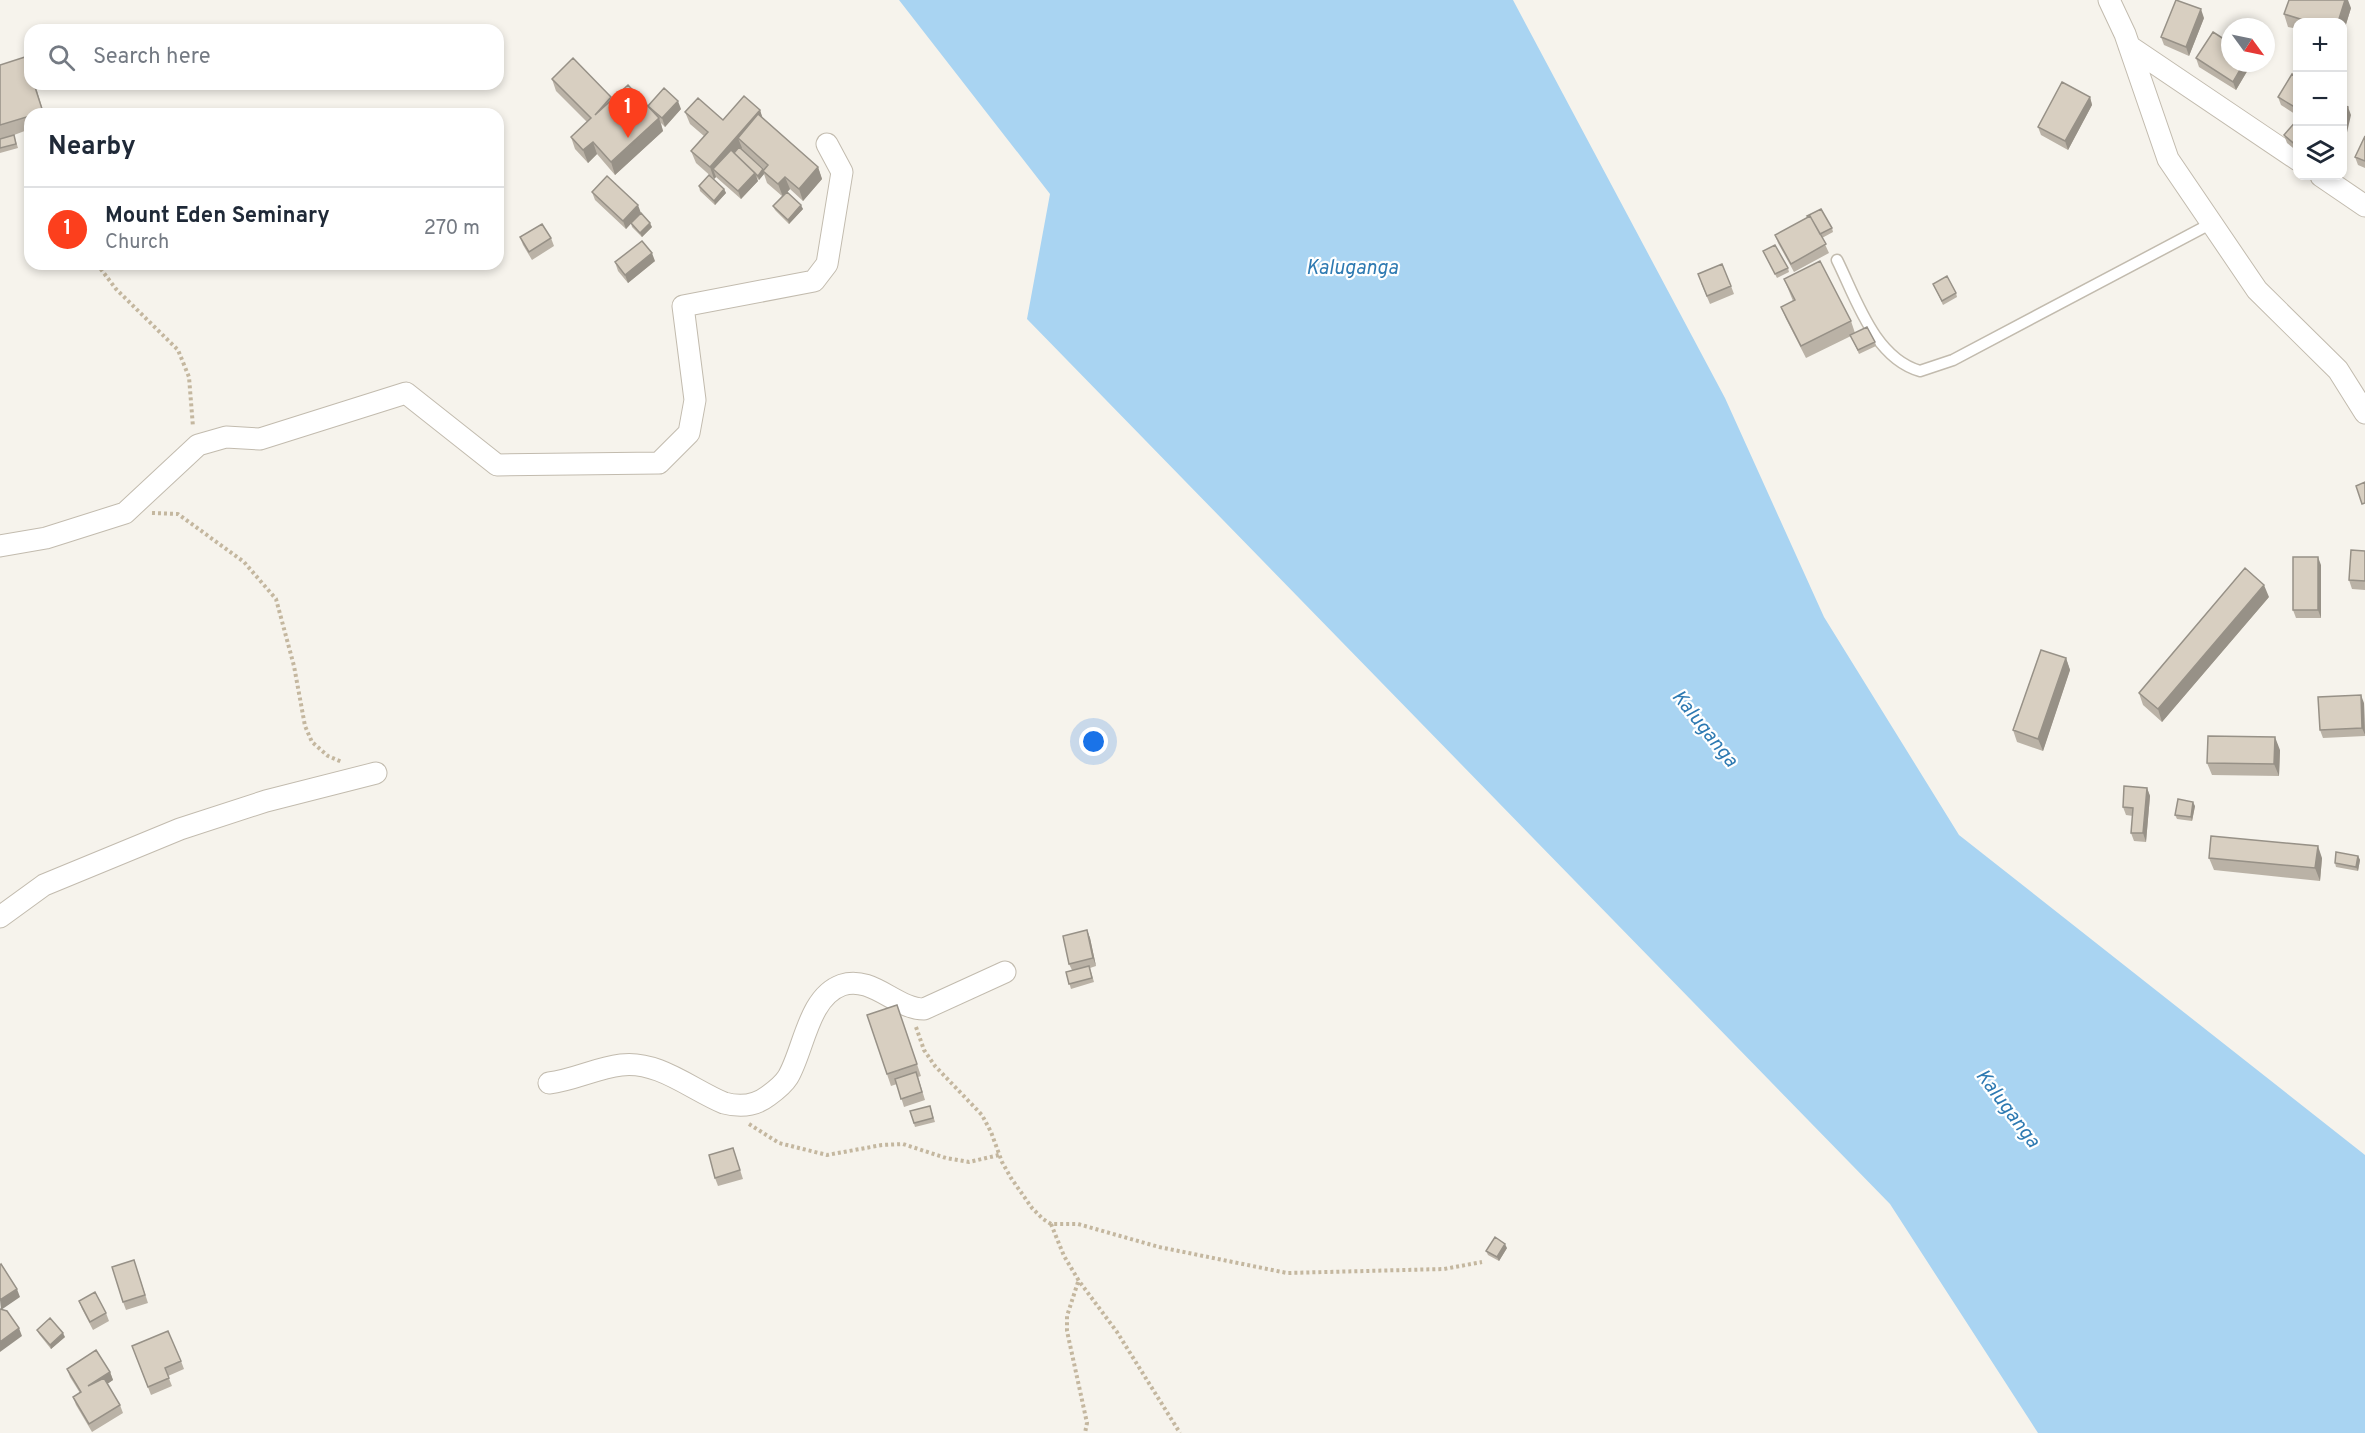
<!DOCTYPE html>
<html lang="en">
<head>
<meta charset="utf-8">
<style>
	:root { --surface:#fff; --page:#f2f2f3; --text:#1f2937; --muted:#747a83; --line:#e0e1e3; --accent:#fc3f1d }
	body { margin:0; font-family:Overpass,sans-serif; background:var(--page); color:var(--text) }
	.controls { position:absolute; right:18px; top:18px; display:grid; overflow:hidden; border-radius:12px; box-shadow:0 3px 9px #0003 }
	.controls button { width:54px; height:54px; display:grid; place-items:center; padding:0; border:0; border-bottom:2px solid var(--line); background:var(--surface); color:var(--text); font:30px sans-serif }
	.compass { position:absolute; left:2221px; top:18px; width:54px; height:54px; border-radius:50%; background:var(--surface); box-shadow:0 3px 9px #0003; rotate:123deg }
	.you { position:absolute; left:1094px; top:742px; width:21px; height:21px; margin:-15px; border:4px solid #fff; border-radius:50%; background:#1a73e8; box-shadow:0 0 0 9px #1a73e833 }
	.badge { display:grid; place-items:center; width:39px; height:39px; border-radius:50%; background:var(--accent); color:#fff; font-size:20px; font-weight:700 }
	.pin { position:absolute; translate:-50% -50px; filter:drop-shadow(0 2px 3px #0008) }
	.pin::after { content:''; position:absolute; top:32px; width:21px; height:18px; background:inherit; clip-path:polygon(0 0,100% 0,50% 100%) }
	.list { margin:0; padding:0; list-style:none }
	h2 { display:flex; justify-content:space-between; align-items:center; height:78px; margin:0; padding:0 24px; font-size:26px }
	h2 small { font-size:20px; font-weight:400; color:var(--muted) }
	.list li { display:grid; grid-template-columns:39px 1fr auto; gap:18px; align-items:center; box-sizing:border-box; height:84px; padding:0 24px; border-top:2px solid var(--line) }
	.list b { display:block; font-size:22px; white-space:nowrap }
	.list p { margin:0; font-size:20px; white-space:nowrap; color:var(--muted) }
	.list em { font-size:20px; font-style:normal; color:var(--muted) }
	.icon { flex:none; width:33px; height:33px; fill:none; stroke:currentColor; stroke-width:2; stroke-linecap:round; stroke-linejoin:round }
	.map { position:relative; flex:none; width:2365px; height:1433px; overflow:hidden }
	.search { position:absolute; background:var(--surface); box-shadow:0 3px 9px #0003; left:24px; top:24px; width:480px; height:66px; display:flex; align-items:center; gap:15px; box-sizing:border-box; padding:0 21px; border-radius:18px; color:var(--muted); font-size:22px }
	.panel { position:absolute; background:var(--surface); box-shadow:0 3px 9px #0003; left:24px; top:108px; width:480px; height:162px; border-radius:18px }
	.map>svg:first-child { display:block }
	.water { fill:#a9d4f2 }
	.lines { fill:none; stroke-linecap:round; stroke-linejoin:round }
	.lane-casing { stroke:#c2bbae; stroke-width:13 }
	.street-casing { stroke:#c2bbae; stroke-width:23 }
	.path { stroke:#c4b79f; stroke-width:4; stroke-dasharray:3 3; stroke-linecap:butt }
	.lane { stroke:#fff; stroke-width:10 }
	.street { stroke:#fff; stroke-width:21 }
	.wall { fill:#bab2a6; fill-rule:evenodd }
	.shaded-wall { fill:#979187 }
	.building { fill:#d8cfc1; stroke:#979187; stroke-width:1.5 }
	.labels { text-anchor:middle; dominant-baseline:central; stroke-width:4.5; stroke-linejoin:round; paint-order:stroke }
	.water-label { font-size:20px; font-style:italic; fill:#2e7ab2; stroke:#fff }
</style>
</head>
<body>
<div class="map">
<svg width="2365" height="1433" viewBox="0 0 2365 1433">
	<rect width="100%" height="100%" fill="#f6f3ec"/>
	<path class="water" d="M899 0H1513L1725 398 1824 617 1959 835 2365 1155V1433H2038L1890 1204 1027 319 1050 194Z"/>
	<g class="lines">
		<g class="lane-casing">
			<path id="lane" d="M1837 260C1856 298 1874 358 1920 371L1953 360 2212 223"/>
		</g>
		<g class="street-casing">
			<path id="street" d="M2109 0 2125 34 2168 159 2257 290 2338 370 2365 413
				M2129 46 2298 160
				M2321 176 2365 206
				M0 546 46 538 125 513 198 445 226 437 260 439 406 393 497 465 659 463 689 433 695 400 683 306 814 281 827 264 842 172 827 144
				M0 917 44 885 180 829 266 801 376 773
				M549 1083C574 1080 596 1068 621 1065 658 1060 692 1090 724 1103 739 1107 755 1106 768 1096 775 1091 783 1085 788 1077 804 1050 808 997 842 985 872 975 896 1009 924 1009L1005 972"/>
		</g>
		<path class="path" d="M97 264 116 289 178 350 189 377 193 427
			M152 513 178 514 244 562 276 599 294 666 305 726 312 742 328 756 342 762
			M916 1027 924 1050 935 1066 982 1115 991 1132 1002 1162 1011 1178 1032 1208 1043 1219 1051 1224H1078L1159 1247 1287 1273 1444 1269 1482 1262
			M749 1124 779 1143 827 1155 882 1145 903 1144 946 1158 969 1162 999 1155
			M1051 1224 1064 1256 1079 1281 1117 1332 1180 1433
			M1078 1282 1067 1316V1331L1087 1423 1085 1433"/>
		<use href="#lane" class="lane"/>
		<use href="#street" class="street"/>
	</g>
	<path class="wall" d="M2351 8 2343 34V22H2298V29L2288 27 2284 14Z
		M2204 18 2189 56 2164 45 2161 37Z
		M2196 58 2230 63H2252L2236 90 2199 67Z
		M0 65 30 84H35L44 114H30V129L14 135 18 148 0 153Z
		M2298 77V116L2281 105 2278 97Z
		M552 79 612 99 648 107 681 109 665 127 661 123 663 131 615 175 597 154 588 163 575 149 571 137 587 122 556 91Z
		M2090 97 2092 105 2068 150 2041 135 2038 127Z
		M760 110 762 118 818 167 822 179 803 201 790 189 787 192 803 209 789 224 775 210 773 206 782 196 767 183 764 174 759 180 756 177 758 181 741 199 716 177 714 179 696 163 691 151 704 136 690 124 685 112 723 120ZM742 150 764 169V170Z
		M2298 121V152L2287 143 2284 135Z
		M2365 136V168L2358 165 2355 157Z
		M699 186 724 189 726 193 715 205 700 191Z
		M592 192 641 213 634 220 652 227 642 237 632 227 631 223 626 229 595 200Z
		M1832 228 1833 232 1822 238 1829 253 1794 272 1778 243 1775 235Z
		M520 237 551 238 554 246 532 260 523 245Z
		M1763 251 1788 268 1789 272 1777 278Z
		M655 261 628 283 618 271 615 262Z
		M1784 279 1851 321 1855 333 1875 342 1876 346 1859 354 1851 336 1806 358 1786 319 1781 307 1793 301Z
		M1701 283 1731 286 1734 294 1710 304Z
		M1933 284 1956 293 1957 297 1943 305Z
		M2365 551V590L2352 589 2349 580Z
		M2321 565V618H2296L2293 610Z
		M2269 597 2162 722 2143 705 2139 693Z
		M2066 658 2070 670 2043 751 2017 742 2013 730Z
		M2364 703 2365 736 2323 738 2320 730Z
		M2280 750 2279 776 2212 775 2207 763Z
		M2147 788 2150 796 2146 842 2134 841 2131 833 2133 816 2126 815 2123 807Z
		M2195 806 2192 821 2177 819 2175 815Z
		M2358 856 2360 860 2358 871 2336 867 2335 863Z
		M2209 858H2322L2320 881 2214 870Z
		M1087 930 1090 938 1096 966 1090 968 1094 982 1071 989 1066 972 1072 970 1069 964Z
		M897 1005 921 1076 918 1077 925 1100 904 1107 897 1084 891 1086 867 1015Z
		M930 1106 935 1122 915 1127 910 1111Z
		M733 1148 743 1179 718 1186 715 1178Z
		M1507 1248 1499 1261 1488 1255 1486 1251Z
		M134 1260 148 1303 126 1310 123 1302Z
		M79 1301 106 1313 109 1321 93 1330 82 1309Z
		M37 1330 65 1337 51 1349 39 1334Z
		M135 1354 181 1361 184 1369 168 1376 172 1386 151 1395Z
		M67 1369 110 1372 113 1380 107 1384 120 1405 123 1413 92 1432 76 1405 73 1397 80 1393 70 1377Z"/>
	<path class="shaded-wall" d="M2345 0H2348L2351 8 2343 34V22H2338Z
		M2201 9 2204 18 2189 56 2186 47Z
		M2244 63H2252L2236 90 2233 82Z
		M2090 97 2092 105 2068 150 2065 141Z
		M678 101 681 109 665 127 662 118Z
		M2348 107 2351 115 2343 150V129Z
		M760 110 764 122 738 138 742 148 735 155 713 169 716 177 714 179 710 167Z
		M659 118 663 131 615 175 611 162Z
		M593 142 597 154 588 163 583 150Z
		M818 167 822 179 803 201 799 189Z
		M763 169 764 174 759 180 758 176Z
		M755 173 758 181 741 199 738 191Z
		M785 177 790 189 783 197 778 184Z
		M724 189 726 193 715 205 714 201Z
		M638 205 641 213 626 229 623 221Z
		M801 205 803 209 789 224 788 220Z
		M650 223 652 227 642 237 640 233Z
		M652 253 655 261 628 283 625 275Z
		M2318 557 2321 565V618L2318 610Z
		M2264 585 2269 597 2162 722 2158 709Z
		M2066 658 2070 670 2043 751 2038 739Z
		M2361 695 2364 703 2365 735 2362 728Z
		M2275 737 2280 750 2279 776 2274 764Z
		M2147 788 2150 796 2146 842 2143 833Z
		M2193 802 2195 806 2192 821 2191 817Z
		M2318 846 2322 858 2320 881 2315 868Z
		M2358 856 2360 860 2358 871 2356 867Z
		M1087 930 1090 938 1096 966 1093 958Z
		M1505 1244 1507 1248 1499 1261 1497 1257Z
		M17 1289 20 1297 1 1310 0 1300Z
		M19 1328 22 1336 0 1352V1342Z
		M63 1333 65 1337 51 1349 50 1345Z
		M110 1372 113 1380 91 1395 88 1386Z"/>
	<path class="building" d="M2176 0 2201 9 2186 47 2161 37Z
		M2289 0H2345L2338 22H2310L2284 14Z
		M2213 32 2230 43V63H2244L2233 82 2196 58Z
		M25 57 30 71V84H34L43 112 35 114H30V116L0 125V65Z
		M573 58 611 97 595 115 628 85 659 118 611 162 593 142 583 150 571 137 591 118 552 79Z
		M2292 74 2298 77V109L2278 97Z
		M2062 82 2090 97 2065 141 2038 127Z
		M664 88 678 101 662 118 648 106Z
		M744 96 760 110 710 167 691 151 708 132 685 112 698 98 723 120Z
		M2343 105 2348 107 2343 129Z
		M758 114 818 167 799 189 785 177 778 184 763 171 768 165 738 138Z
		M2297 120 2298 121V147L2284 135Z
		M14 135 16 144 0 148V139Z
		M2365 136V161L2355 157Z
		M739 147 763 169 758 176 734 153Z
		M731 150 755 173 738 191 713 169Z
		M709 175 724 189 714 201 699 186Z
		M607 176 638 205 623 221 592 192Z
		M787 192 801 205 788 220 773 206Z
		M1821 209 1832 228 1820 234 1810 216 1808 217 1807 216Z
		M641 213 650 223 640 233 631 223Z
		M1810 216 1826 244 1791 264 1775 235Z
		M542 224 551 238 529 252 520 237Z
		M642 241 652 253 625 275 615 262Z
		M1775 245 1788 268 1775 274 1763 251Z
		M1820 261 1851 321 1801 346 1781 307 1795 300 1784 279Z
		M1722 264 1731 286 1707 296 1698 274Z
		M1947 276 1956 293 1942 301 1933 284Z
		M1867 327 1875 342 1858 350 1850 335Z
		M2365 482V503L2362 504 2356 486Z
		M2351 550 2365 551V581L2349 580Z
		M2293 557H2318V610H2293Z
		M2245 568 2264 585 2158 709 2139 693Z
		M2041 650 2066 658 2038 739 2013 730Z
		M2361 695 2362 728 2320 730 2318 697Z
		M2208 736 2275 737 2274 764 2207 763Z
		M2124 786 2147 788 2143 833H2131L2133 808 2123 807Z
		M2178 799 2193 802 2191 817 2175 815Z
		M2211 836 2318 846 2315 868 2209 858Z
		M2336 852 2358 856 2356 867 2335 863Z
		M1087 930 1093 958 1069 964 1063 936Z
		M1089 966 1092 978 1069 984 1066 972Z
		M897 1005 917 1064 887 1074 867 1015Z
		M916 1072 922 1092 901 1099 895 1079Z
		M930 1106 933 1118 914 1123 910 1111Z
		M733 1148 740 1170 715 1178 709 1155Z
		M1495 1237 1505 1244 1497 1257 1486 1251Z
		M134 1260 145 1295 123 1302 112 1267Z
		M1 1264 17 1289 0 1300V1265Z
		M95 1292 106 1313 90 1322 79 1301Z
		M0 1309 7 1311 19 1328 0 1342Z
		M50 1318 63 1333 50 1345 37 1330Z
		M168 1331 181 1361 165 1368 169 1378 148 1387 132 1346Z
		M96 1350 110 1372 88 1386 104 1378 120 1405 89 1424 73 1397 81 1392 67 1369Z"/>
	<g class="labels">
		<g class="water-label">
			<text x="1352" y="269">Kaluganga</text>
			<text transform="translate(1704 729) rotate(51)">Kaluganga</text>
			<text transform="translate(2007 1109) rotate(53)">Kaluganga</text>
		</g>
	</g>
</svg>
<div class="controls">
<button>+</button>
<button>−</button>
<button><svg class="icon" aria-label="layers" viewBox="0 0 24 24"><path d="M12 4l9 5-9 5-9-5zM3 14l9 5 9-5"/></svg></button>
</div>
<svg class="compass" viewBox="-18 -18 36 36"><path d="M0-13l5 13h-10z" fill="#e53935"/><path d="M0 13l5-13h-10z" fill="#747a83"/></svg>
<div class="you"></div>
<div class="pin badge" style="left:628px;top:138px">1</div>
<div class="search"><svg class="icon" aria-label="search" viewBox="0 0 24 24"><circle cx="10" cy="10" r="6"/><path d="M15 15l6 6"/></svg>Search here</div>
<section class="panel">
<h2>Nearby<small></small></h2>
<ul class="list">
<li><span class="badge">1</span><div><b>Mount Eden Seminary</b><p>Church</p></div><em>270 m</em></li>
</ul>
</section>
</div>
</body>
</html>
